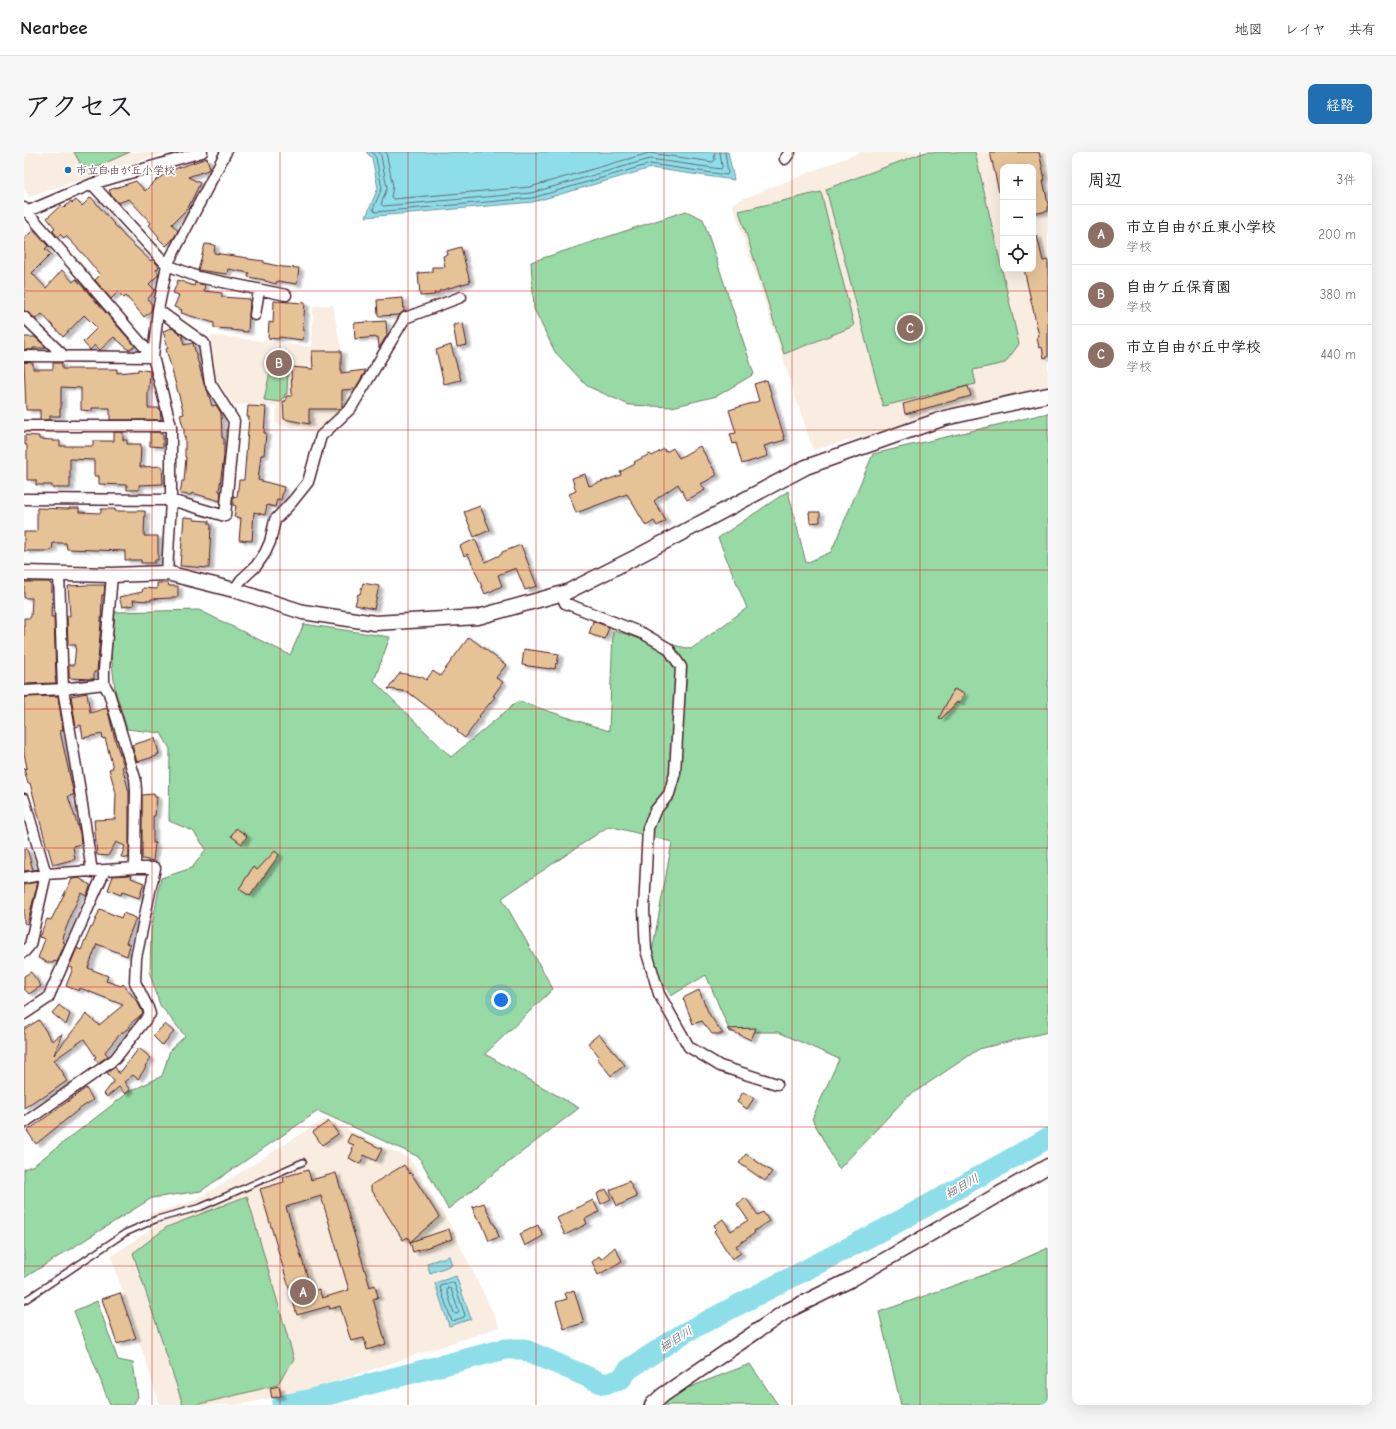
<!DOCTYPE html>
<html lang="ja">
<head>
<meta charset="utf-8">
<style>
	:root { --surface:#fff; --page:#f6f6f6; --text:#202124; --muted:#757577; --line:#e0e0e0; --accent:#1f6fb2 }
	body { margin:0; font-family:"Comic Neue","Klee One",sans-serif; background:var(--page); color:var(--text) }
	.controls { position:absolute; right:12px; top:12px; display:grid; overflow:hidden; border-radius:8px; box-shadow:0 4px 16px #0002 }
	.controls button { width:36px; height:36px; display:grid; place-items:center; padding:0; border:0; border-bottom:1px solid var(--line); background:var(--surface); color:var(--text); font:20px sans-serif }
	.you { position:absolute; left:477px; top:848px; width:14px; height:14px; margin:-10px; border:3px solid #fff; border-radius:50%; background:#1a73e8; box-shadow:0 0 0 6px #1a73e833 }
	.badge { display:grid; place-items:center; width:26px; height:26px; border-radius:50%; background:var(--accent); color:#fff; font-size:13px; font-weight:700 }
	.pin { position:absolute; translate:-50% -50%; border:2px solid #fff; box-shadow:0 1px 4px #0006 }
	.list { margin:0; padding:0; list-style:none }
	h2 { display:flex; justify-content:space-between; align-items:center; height:52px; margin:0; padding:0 16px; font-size:17px }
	h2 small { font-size:13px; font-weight:400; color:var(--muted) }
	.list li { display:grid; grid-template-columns:26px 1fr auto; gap:12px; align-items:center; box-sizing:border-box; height:60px; padding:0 16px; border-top:1px solid var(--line) }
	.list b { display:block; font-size:15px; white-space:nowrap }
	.list p { margin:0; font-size:13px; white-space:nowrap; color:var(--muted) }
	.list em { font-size:13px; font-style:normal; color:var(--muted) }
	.icon { flex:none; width:22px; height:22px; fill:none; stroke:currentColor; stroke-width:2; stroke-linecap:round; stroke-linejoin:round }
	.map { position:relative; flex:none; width:1024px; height:1253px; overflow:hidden; border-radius:8px }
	header { display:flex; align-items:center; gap:24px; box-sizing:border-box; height:56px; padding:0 20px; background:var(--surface); border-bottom:1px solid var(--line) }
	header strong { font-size:19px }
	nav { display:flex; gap:22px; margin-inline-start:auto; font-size:14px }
	.intro { display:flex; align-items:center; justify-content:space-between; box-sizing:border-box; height:96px; padding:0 24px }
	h1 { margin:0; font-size:28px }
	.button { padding:10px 18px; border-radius:8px; background:var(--accent); color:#fff; font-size:14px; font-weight:700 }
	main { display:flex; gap:24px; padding:0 24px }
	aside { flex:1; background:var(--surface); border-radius:8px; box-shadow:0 4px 16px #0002 }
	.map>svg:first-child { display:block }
	.built { fill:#f8ede0; fill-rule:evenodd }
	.green { fill:#98daa5; stroke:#717c68 }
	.water { fill:#8ddee8; stroke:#72929c }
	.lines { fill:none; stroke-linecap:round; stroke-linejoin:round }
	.shore { stroke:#656b77; stroke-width:1 }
	.river { stroke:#8ddee8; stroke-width:21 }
	.building { fill:#e6c297; stroke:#4a1f2b; fill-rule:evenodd; filter:url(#shadow) }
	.lane-casing { stroke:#4a1f2b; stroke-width:8 }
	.street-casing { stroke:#4a1f2b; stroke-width:13 }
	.secondary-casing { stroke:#4a1f2b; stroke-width:17 }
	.lane { stroke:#fff; stroke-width:5 }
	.street { stroke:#fff; stroke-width:10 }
	.secondary { stroke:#fff; stroke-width:14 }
	.grid { fill:none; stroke:#d62828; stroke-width:1; stroke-opacity:0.55 }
	.poi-dot { fill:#1f6fb2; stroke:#fff; stroke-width:1.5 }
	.labels { text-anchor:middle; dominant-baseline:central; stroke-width:3.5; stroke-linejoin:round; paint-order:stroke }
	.poi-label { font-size:11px; fill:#4a1f2b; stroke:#fff; text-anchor:start }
	.water-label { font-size:12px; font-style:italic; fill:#5e5864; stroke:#fff }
</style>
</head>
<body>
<header>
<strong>Nearbee</strong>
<nav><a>地図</a><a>レイヤ</a><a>共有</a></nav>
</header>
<div class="intro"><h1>アクセス</h1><a class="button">経路</a></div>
<main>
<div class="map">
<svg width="1024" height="1253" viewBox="0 0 1024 1253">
	<defs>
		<filter id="shadow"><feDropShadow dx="4.5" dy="2.5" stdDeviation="1" flood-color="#0004"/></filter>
	</defs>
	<rect width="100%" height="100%" fill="#fff"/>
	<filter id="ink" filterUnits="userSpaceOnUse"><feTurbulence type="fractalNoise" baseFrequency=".025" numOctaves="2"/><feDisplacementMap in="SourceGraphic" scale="8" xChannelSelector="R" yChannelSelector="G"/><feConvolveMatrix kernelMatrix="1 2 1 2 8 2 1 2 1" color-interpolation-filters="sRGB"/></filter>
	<g filter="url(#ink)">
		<path class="built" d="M0 0H143L5 45 0 36Z
			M837 0H1024V234L789 298 708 51ZM979 15H1009V117H979Z
			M309 153 327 253 293 280 251 272 253 255 209 252 192 226 186 183 288 195 289 154Z
			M301 967 386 1007 425 1071 476 1175 286 1238 214 1253H136L87 1104 132 1074 125 1062 170 1049Z"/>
		<path class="green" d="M50 0H106L61 20Z
			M902 0H951L995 192 981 211 949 218 952 232 859 254 802 37Z
			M797 40 830 174 760 202 715 59Z
			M662 59 679 67 730 222 693 244 648 255 605 253 563 234 531 200 510 157 507 110Z
			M247 215H264L263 242H261L260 246H258L257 250 240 248Z
			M1024 261V880L955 897 882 946 815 1017 788 967 815 907 754 880H706L682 823 647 844 626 811 648 690 585 674 478 746 529 837 461 902 555 956 424 1057 395 1005 294 959 177 1039 128 1046 0 1126V1017L10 1013 105 940 138 924 146 898 161 884 136 853 126 822 127 779 137 726 168 716 182 697 169 679 145 669 146 597 137 581 103 577 91 538 87 501 91 460 175 458 266 503 280 472 366 485 350 529 427 605 494 549 585 579 589 479 667 497 723 456 694 386 764 339 782 411 807 400 849 302Z
			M223 1044 270 1207 253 1233 172 1253H159L109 1101 143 1075Z
			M1024 1096V1253H877L855 1160 974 1118Z
			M73 1149 94 1208 109 1211 114 1245 109 1253H86L50 1159Z
			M726 1212 754 1253H619Z"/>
		<path class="water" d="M342 0H704L710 28 627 16 509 50 342 65 354 36 348 6Z
			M425 1104 428 1113 406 1121 403 1111Z
			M432 1124 447 1167 425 1174 411 1131Z"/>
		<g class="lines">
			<path class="shore" d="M348 0 352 6 358 36 349 57 351 60 508 46 626 12 703 23 704 21 701 0
				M355 0 357 4 363 36 357 52 359 54 507 41 626 7 697 17 698 15 696 0
				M362 0 369 34 367 45 369 47 506 35 625 1 689 10 691 8 690 0
				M428 1130 430 1131 441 1163 440 1165 429 1169 427 1167 416 1135 417 1133Z
				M424 1136 427 1137 435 1160 433 1162 430 1161 423 1139Z"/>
			<path class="river" d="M258 1253 284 1248 481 1197H499L580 1232 596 1228 605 1217 660 1181 872 1071 1024 986"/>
		</g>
		<path class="building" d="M966 0H1015L1021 28H1019L1024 52V59L1009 62V15H979V40H975Z
			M183 6 186 16 184 17V18L164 25 176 31 164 56 148 72 154 79 149 87 142 94 134 86 135 85 125 73 127 71 105 47 94 51 87 43 85 38 112 29 121 39 133 27 153 16Z
			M67 45 101 85 127 109 129 107 135 115 132 118 135 122 125 132 131 138 124 147 128 153 127 159 120 165 102 144 100 146 94 140 87 147 71 128 76 123 60 103 42 84 40 86 36 82 34 85 28 78 31 76 23 66 37 53 40 56 47 49 48 51 52 48 58 54Z
			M9 78 24 94 21 97 27 102 8 121 22 136 38 118 49 130 52 127 111 194 105 198 90 185 76 198 71 193 66 198 59 190 73 176 60 163 39 185 18 162 12 167 4 160 0 159V87Z
			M1009 84H1013L1019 109 1024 108V205L1020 206 1018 195 1015 196 1013 185 1015 184 1000 117H1009Z
			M181 92 191 93 190 101 224 106V107L240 109V111L259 115 275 116 273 132 253 129 252 132 241 129V128L224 125 225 121 204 117 203 122 174 118Z
			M437 95 446 130 415 139V141H410L411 143 396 144 394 121 408 120V115H421L419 104 424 103 423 99Z
			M154 128 170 134 171 131 181 133 180 139 198 141V145L226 147 224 180 207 178V177L190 176V171L157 161 158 158 150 155 155 143 149 141Z
			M379 146 380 159 375 163 354 164 353 148Z
			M250 149 281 151 279 177H280L279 188 255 185V187L244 186 245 170 249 171Z
			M362 169 363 183 355 196 354 185 331 187 330 171Z
			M439 171 443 193 433 195 429 173Z
			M148 176 158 183 160 193 169 191 180 232 184 240 188 254 192 253 197 261 198 286H200V304L195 339 197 340 196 349 168 341 167 343 156 342 158 329H160L162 305H161V285H160V278L156 263 160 262 142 197 144 196 139 179Z
			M0 185H11L21 194V196H9V198H0Z
			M427 193 437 228 420 232 412 198Z
			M288 199H317V221L341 218V220L331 237 318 238V256L316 257H285V272L260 267 259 249H262V244H268L267 215 289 217Z
			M0 210 9 211V217H29V211H38V217H93V221L114 219V217L126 219 125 238H124V256H136L137 268H86V256H68V259L57 258V236L37 235V257H36V264H26V268H16V258H2Z
			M743 228 761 288 740 294 744 304 718 312 712 291 709 292 706 282 712 281 705 258 735 249 730 232Z
			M944 234 947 244 881 262 879 252Z
			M224 254 242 255 240 281H242L240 303H237L234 328 260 335 257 348 253 347 251 355 243 353 241 363 230 360 228 389 215 388 217 366 210 365 212 354 209 353V344L213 345 215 328H220L225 265H223Z
			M90 280H99V288H103V292H117L116 315 138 314 139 332 115 333V338H103V333L75 332V324H70V308L46 307V336H28V333H12V328H3V293H1V283L15 284V287L29 288V289H36V294H69V289H90Z
			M126 280H136V282H139V295L126 294Z
			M676 294 693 323 677 332 681 338 663 348 654 332 635 345 630 349 642 369 633 374 630 369 622 374 603 342 552 361 545 342 552 339 548 326 561 322 565 334 597 323 596 320 611 312 610 310 626 302 628 304 640 297 642 300 649 296 655 306Z
			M456 354 466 378 450 385 440 360Z
			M13 356 45 357V356H55V360L77 361V357H91V359H121L120 384H134V408H131V411H117V408H101V399L43 397 42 391H29L28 398 24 399H0V380H13Z
			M785 360H796V370L786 371Z
			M160 365 170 366V368L185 369V372L187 373 185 416 156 414Z
			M451 387 461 410 478 402V400L497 393 513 434 501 438 492 416 474 423 478 434 461 442 444 402 440 404 436 394Z
			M0 430H26V432H28L27 465H30L32 525H31L32 531 0 532V466H6L7 464 8 446H0Z
			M133 431H144L145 434H154V445H148V446L127 447V449L109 448 110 453 98 455 95 445 118 440 119 436 133 437Z
			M339 431 355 434 350 457 331 453 334 442H336Z
			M62 433H81L80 443H78L77 471 73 520H70V527L45 526V513H50L52 493H44L43 464H46L44 434Z
			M569 469 585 475 581 487 565 482Z
			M445 485 482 513 472 526 479 530 469 544 471 545 455 564 456 565 452 571 441 586 433 580 434 578 384 540 364 537 376 521 398 525 402 528 409 519 416 524Z
			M500 497 535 502 533 512 532 511 531 517 526 516V517L498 513Z
			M930 537 940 542 935 551 933 550 917 567 915 566Z
			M63 541 66 561 83 556 92 591 100 614H98L105 640V706L97 705 101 694 92 690 84 704 73 703 70 668 91 667 92 641 85 617 89 616 81 586 79 587 78 582 59 586 57 573 52 575 47 544Z
			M34 544 39 578 36 579 50 643 44 644 56 681 57 692 49 694 51 707 29 713 24 696H23L6 631 4 632 0 617 3 616 0 601V545Z
			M131 586 135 602H133V604L113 610 108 593Z
			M130 642 131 645H133L131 664H129V691H131L129 709 118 707V643Z
			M212 676 223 684 218 692 207 684Z
			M0 697H3L9 718 0 719Z
			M251 699 255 703 226 744 215 737 229 715 233 718Z
			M106 723H108L107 726 120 731 115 746 98 740 97 743 84 738 89 724Z
			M55 726 66 733V735L62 744 57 741 46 764H47L38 786 40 787 39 790 41 791 33 810 30 809 29 811H25L14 806 21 787 15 785 23 767 27 768 48 727Z
			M14 730 3 772 0 771V732Z
			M76 757 97 766 99 761 112 766 102 791 106 793 103 804 73 792 64 816 84 824 82 829 97 834 99 832 114 851 119 861 105 873 106 875 95 883 81 900 84 904 74 911 70 906 72 905 60 887 30 908 40 922 39 923 43 929 17 947 16 945 0 956V877L15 868 28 889 38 882 30 903 62 862 75 873 99 853 56 836 55 839 42 834 49 816 45 815 53 796 57 798 67 775 68 776Z
			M7 820 17 834 5 842 0 837V824Z
			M675 838 685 862 699 882H688L678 869 669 872 659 846Z
			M35 853 46 862 42 873 28 861Z
			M141 872 150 880 138 893 129 884Z
			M732 876 727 888 703 877Z
			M575 882 601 913 587 924 573 906 575 904 564 891Z
			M115 896 127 906 121 914 122 915 114 927 109 923 100 930 106 938 101 942 95 935 83 945 80 942 90 929 83 921 91 915 95 922Z
			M62 936 69 948 54 958 12 992 3 979Z
			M719 940 730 946 723 957 713 950Z
			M305 969 314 982 298 993 289 980Z
			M327 982 358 997 352 1009 340 1003 336 1012 325 1006 329 998 328 997 330 993 323 990Z
			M722 1002 748 1020 741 1029 715 1011Z
			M380 1013 386 1022 387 1021 415 1065 386 1090 384 1085 379 1088 347 1037V1033Z
			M284 1018 287 1028 312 1021 346 1135 351 1133 354 1145 349 1147 362 1192 343 1198 340 1186 327 1189 316 1154 306 1157 305 1154 273 1163 236 1037 260 1030 259 1025ZM297 1044 325 1138 298 1146 295 1137 288 1140 262 1055Z
			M605 1029 613 1045 593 1054 586 1038Z
			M582 1037 587 1047 577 1052 573 1042Z
			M722 1046 734 1063 739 1060 745 1069 730 1079 731 1081 712 1094 717 1101 708 1107 690 1079 692 1077 690 1073 699 1067 707 1079 724 1068 713 1052Z
			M569 1048 575 1060 561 1067 563 1072 541 1083 533 1066Z
			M460 1051 470 1073H471L475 1085 465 1089 457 1069 455 1070 448 1055Z
			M514 1073 519 1084 501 1094 496 1082Z
			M425 1077 428 1087 389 1100 386 1090Z
			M591 1095 598 1109 574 1123 568 1110 575 1104 577 1107Z
			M550 1138 560 1171 540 1177 532 1150 543 1147 541 1141Z
			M96 1141 112 1186 93 1192 78 1147Z
			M255 1234 257 1244 248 1246 246 1236Z"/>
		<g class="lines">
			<g class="lane-casing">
				<path id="lane" d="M0 1149 101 1081 133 1067 177 1055 279 1010"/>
			</g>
			<g class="street-casing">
				<path id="street" d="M761 7 766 0
					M68 32 143 113 174 125 262 143
					M0 56 129 205
					M0 59 2 60 68 32 178 0
					M231 163 235 138
					M0 165 40 204
					M0 204 129 205
					M0 274H147
					M0 347 147 348 201 364 210 269 186 231 180 191 134 158
					M143 421 147 348V274L129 205 134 158 143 113 202 0
					M35 422 39 537 56 639 68 720
					M88 423 80 518V532L85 541 111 626 112 638 111 716
					M210 438 217 428 232 414 241 401 246 390 251 368 268 350 284 330 297 284 327 256 381 166 437 145
					M537 441 541 451 620 482 644 496 657 515 651 621 645 642 631 659 624 676 620 758 622 798 635 842 665 895 696 914 753 932
					M0 539 39 537 80 532
					M0 647 22 722 6 793 0 800
					M0 726 22 722 111 716H131L112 806 111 830 124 856 126 862 91 907 0 971
					M0 862 24 846 81 718"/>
			</g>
			<g class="secondary-casing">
				<path id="secondary" d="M0 421 88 423 143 421 210 438 279 460 351 471 454 465 543 440 616 403 782 315 921 266 1024 243
					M628 1253 639 1243 761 1160 826 1128 1024 1014"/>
			</g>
			<use href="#lane" class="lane"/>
			<use href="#street" class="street"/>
			<use href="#secondary" class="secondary"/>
		</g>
	</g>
	<path class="grid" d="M128 0V1253M256 0V1253M384 0V1253M512 0V1253M640 0V1253M768 0V1253M896 0V1253M0 139H1024M0 278H1024M0 418H1024M0 557H1024M0 696H1024M0 835H1024M0 975H1024M0 1114H1024"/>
	<circle class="poi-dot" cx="44" cy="18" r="4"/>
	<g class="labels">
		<g class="poi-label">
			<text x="52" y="18">市立自由が丘小学校</text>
		</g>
		<g class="water-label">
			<text transform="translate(938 1034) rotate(-29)">細目川</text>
			<text transform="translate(652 1187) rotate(-32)">細目川</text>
		</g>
	</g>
</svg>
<div class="controls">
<button>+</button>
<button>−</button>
<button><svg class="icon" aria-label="locate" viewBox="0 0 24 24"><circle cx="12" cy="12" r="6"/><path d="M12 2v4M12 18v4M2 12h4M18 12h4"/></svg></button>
</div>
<div class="you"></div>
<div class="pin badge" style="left:279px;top:1140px;background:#8d6e63">A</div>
<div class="pin badge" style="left:255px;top:211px;background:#8d6e63">B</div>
<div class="pin badge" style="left:886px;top:176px;background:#8d6e63">C</div>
</div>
<aside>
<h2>周辺<small>3件</small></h2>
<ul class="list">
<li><span class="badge" style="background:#8d6e63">A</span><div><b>市立自由が丘東小学校</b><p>学校</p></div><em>200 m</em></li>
<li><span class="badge" style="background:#8d6e63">B</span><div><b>自由ケ丘保育園</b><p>学校</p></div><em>380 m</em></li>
<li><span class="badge" style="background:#8d6e63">C</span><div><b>市立自由が丘中学校</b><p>学校</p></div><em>440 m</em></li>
</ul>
</aside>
</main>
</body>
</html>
